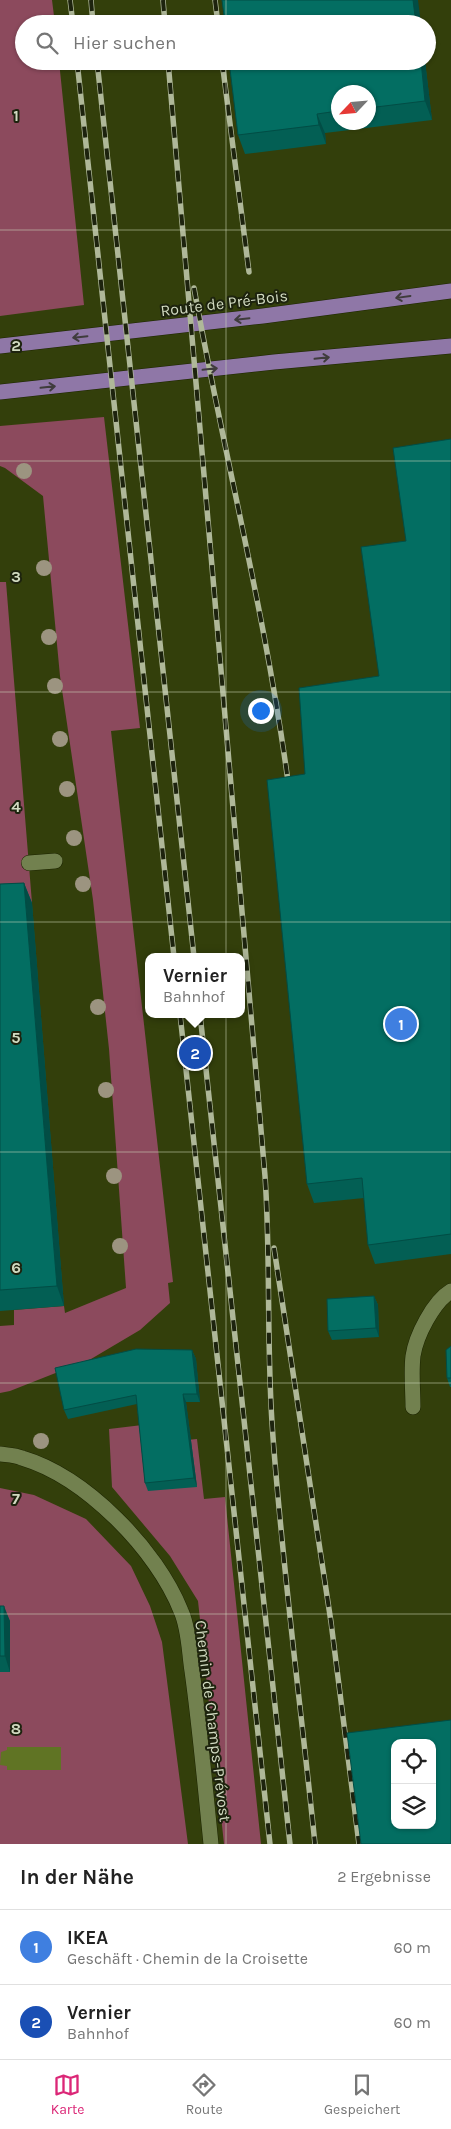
<!DOCTYPE html>
<html lang="de">
<head>
<meta charset="utf-8">
<style>
	:root { --surface:#fff; --page:#f6f6f6; --text:#222; --muted:#767676; --line:#e0e0e0; --accent:#db2777 }
	body { margin:0; font-family:Karla,sans-serif; background:var(--page); color:var(--text) }
	.controls { position:absolute; right:15px; bottom:15px; display:grid; overflow:hidden; border-radius:10px; box-shadow:0 1px 4px #0004 }
	.controls button { width:45px; height:45px; display:grid; place-items:center; padding:0; border:0; border-bottom:1px solid var(--line); background:var(--surface); color:var(--text); font:25px sans-serif }
	.compass { position:absolute; left:331px; top:85px; width:45px; height:45px; border-radius:50%; background:var(--surface); box-shadow:0 1px 4px #0004; rotate:244deg }
	.you { position:absolute; left:260px; top:710px; width:18px; height:18px; margin:-12px; border:4px solid #fff; border-radius:50%; background:#1a73e8; box-shadow:0 0 0 8px #1a73e833 }
	.badge { display:grid; place-items:center; width:32px; height:32px; border-radius:50%; background:var(--accent); color:#fff; font-size:16px; font-weight:700 }
	.pin { position:absolute; translate:-50% -50%; border:2px solid #fff; box-shadow:0 1px 5px #0006 }
	.popup { position:absolute; left:145px; top:953px; width:100px; height:65px; box-sizing:border-box; display:grid; place-content:center; border-radius:10px; background:var(--surface); filter:drop-shadow(0 1px 4px #0005); font-size:16px; white-space:nowrap; color:var(--muted) }
	.popup b { font-size:19px; color:var(--text) }
	.popup::after { content:''; position:absolute; left:50%; top:100%; margin-left:-10px; border:10px solid transparent; border-top-color:var(--surface) }
	.list { margin:0; padding:0; list-style:none }
	h2 { display:flex; justify-content:space-between; align-items:center; height:65px; margin:0; padding:0 20px; font-size:21px }
	h2 small { font-size:16px; font-weight:400; color:var(--muted) }
	.list li { display:grid; grid-template-columns:32px 1fr auto; gap:15px; align-items:center; box-sizing:border-box; height:75px; padding:0 20px; border-top:1px solid var(--line) }
	.list b { display:block; font-size:19px; white-space:nowrap }
	.list p { margin:0; font-size:16px; white-space:nowrap; color:var(--muted) }
	.list em { font-size:16px; font-style:normal; color:var(--muted) }
	.icon { flex:none; width:28px; height:28px; fill:none; stroke:currentColor; stroke-width:2; stroke-linecap:round; stroke-linejoin:round }
	.map { position:relative; flex:none; width:451px; height:1844px; overflow:hidden }
	.search { position:absolute; background:var(--surface); box-shadow:0 1px 4px #0004; left:15px; right:15px; top:15px; height:55px; display:flex; align-items:center; gap:12px; box-sizing:border-box; padding:0 18px; border-radius:28px; color:var(--muted); font-size:19px }
	.sheet { height:215px; background:var(--surface) }
	nav { display:flex; justify-content:space-around; align-items:center; box-sizing:border-box; height:70px; border-top:1px solid var(--line); background:var(--surface); font-size:14px; color:var(--muted) }
	nav a { display:grid; justify-items:center; gap:2px }
	nav .on { color:var(--accent) }
	.map>svg:first-child { display:block }
	.green { fill:#8c4a5d }
	.water { fill:#607424 }
	.lines { fill:none; stroke-linecap:round; stroke-linejoin:round }
	.pedestrian-casing { stroke:#1c2400; stroke-width:16 }
	.minor-casing { stroke:#1c2400; stroke-width:16 }
	.primary-casing { stroke:#1c2400; stroke-width:16 }
	.pedestrian { stroke:#72814f; stroke-width:15 }
	.minor { stroke:#72814f; stroke-width:15 }
	.primary { stroke:#8f77a7; stroke-width:15 }
	.rail-casing { stroke:#afb899; stroke-width:5.5 }
	.rail { stroke:#1d230e; stroke-width:4; stroke-dasharray:11; stroke-linecap:butt }
	.tree { fill:#9c9480 }
	.wall { fill:#035f54; fill-rule:evenodd }
	.shaded-wall { fill:#024d45 }
	.building { fill:#036e62; stroke:#024d45; fill-rule:evenodd }
	.oneway { stroke:#3f3c3c }
	.grid { fill:none; stroke:#d1dac0; stroke-width:1; stroke-opacity:0.55 }
	.labels { text-anchor:middle; dominant-baseline:central; stroke-width:4; stroke-linejoin:round; paint-order:stroke }
	.street-label { font-size:16px; fill:#d1dac0; stroke:#1d230e }
	.grid-label { font-size:16px; text-anchor:middle; font-weight:bold; fill:#d1dac0; stroke:#1d230e; stroke-width:4; stroke-linejoin:round; paint-order:stroke }
</style>
</head>
<body>
<div class="map">
<svg width="451" height="1844" viewBox="0 0 451 1844">
	<rect width="100%" height="100%" fill="#333f0b"/>
	<path class="green" d="M0 0H52L55 24H24V61H59L84 305 0 316Z
		M104 417 140 728 111 731 173 1282 168 1283 170 1303 140 1330 91 1359 10 1391 0 1393V1326L14 1325V1310L64 1306 65 1313 126 1288 109 1049 93 900 60 676 43 496 5 468 0 466V426Z
		M0 582H6L32 903 0 905Z
		M184 1420 187 1440 197 1439 204 1499 225 1497 261 1844H224L198 1601 170 1556 112 1487 109 1429Z
		M0 1488 34 1495 86 1519 131 1566 150 1606 162 1642 188 1844H0Z"/>
	<path class="water" d="M7 1747H61V1770H7V1766L0 1765 1 1752 7 1750Z"/>
	<g class="lines">
		<g class="pedestrian-casing">
			<path id="pedestrian" d="M29 863 55 861"/>
		</g>
		<g class="minor-casing">
			<path id="minor" d="M413 1407C413 1391 411 1373 413 1356 416 1336 433 1302 451 1291
				M0 1454C7 1455 15 1455 22 1458 86 1477 157 1550 181 1611 189 1629 189 1652 192 1671 200 1728 205 1786 211 1844"/>
		</g>
		<g class="primary-casing">
			<path id="primary" d="M0 346 263 316 451 291
				M0 392 274 362 451 346"/>
		</g>
		<use href="#pedestrian" class="pedestrian"/>
		<use href="#minor" class="minor"/>
		<use href="#primary" class="primary"/>
		<g class="rail-casing">
			<path id="rail" d="M70 0 73 24
				M91 0 93 24
				M163 0 165 24
				M215 0 218 24
				M77 61 174 957
				M97 61 194 957
				M168 61 265 1176C271 1263 266 1350 273 1437 283 1573 301 1708 315 1844
				M222 61 249 272
				M194 288C224 456 267 620 289 789
				M180 1014 270 1844
				M200 1014 290 1844
				M274 1248 331 1622 359 1844"/>
		</g>
		<use href="#rail" class="rail"/>
	</g>
	<g class="tree">
		<circle cx="24" cy="471" r="8"/>
		<circle cx="44" cy="568" r="8"/>
		<circle cx="49" cy="637" r="8"/>
		<circle cx="55" cy="686" r="8"/>
		<circle cx="60" cy="739" r="8"/>
		<circle cx="67" cy="789" r="8"/>
		<circle cx="74" cy="838" r="8"/>
		<circle cx="83" cy="884" r="8"/>
		<circle cx="98" cy="1007" r="8"/>
		<circle cx="106" cy="1090" r="8"/>
		<circle cx="114" cy="1176" r="8"/>
		<circle cx="120" cy="1246" r="8"/>
		<circle cx="41" cy="1441" r="8"/>
	</g>
	<path class="wall" d="M229 61H425L432 120 325 133 326 144 245 154 238 135ZM338 92H368V122H338Z
		M451 439V1254L375 1264 368 1245 364 1198 314 1203 307 1184 305 774 379 676 406 541Z
		M24 883 32 903 64 1306 0 1311V884Z
		M374 1296 378 1305 379 1337 332 1340 328 1331Z
		M451 1346V1387H450L447 1378Z
		M192 1350 196 1359 200 1402H186L197 1487 148 1491 145 1483 137 1404 68 1419 64 1410Z
		M0 1606 10 1621V1672H0Z"/>
	<path class="shaded-wall" d="M413 0H418L421 24H416Z
		M421 61H425L432 120 425 101Z
		M317 114 325 133 326 144 319 125Z
		M24 883 32 903 64 1306 57 1286Z
		M374 1296 378 1305 379 1337 376 1328Z
		M192 1350 196 1359 200 1402 197 1394Z
		M183 1394 186 1402 197 1487 194 1478Z
		M4 1606 10 1621V1672L5 1656Z"/>
	<path class="building" d="M222 0H413L416 24H225Z
		M229 61H421L425 101 368 108V92H338V111L317 114 319 125 238 135Z
		M451 439V1234L368 1245 362 1178 307 1184 267 780 305 774 299 688 379 676 361 547 406 541 393 448Z
		M24 883 57 1286 0 1290V884Z
		M374 1296 376 1328 328 1331 327 1299Z
		M451 1346V1378H447L446 1350Z
		M136 1349 192 1350 197 1394H183L194 1478 145 1483 136 1395 64 1410 55 1368Z
		M0 1606H4L5 1656H0Z
		M451 1720V1844H361L347 1733ZM395 1743H432V1825H395Z"/>
	<defs><path id="oneway-shaft" d="M-6 0H5M1.5-3L5.5 0L1.5 3" fill="none" stroke-width="1.6" stroke-linecap="round" stroke-linejoin="round" transform="scale(1.25)"/></defs>
	<g class="oneway">
		<use href="#oneway-shaft" transform="translate(403 297) rotate(172)"/>
		<use href="#oneway-shaft" transform="translate(242 319) rotate(174)"/>
		<use href="#oneway-shaft" transform="translate(80 337) rotate(174)"/>
		<use href="#oneway-shaft" transform="translate(322 358) rotate(-6)"/>
		<use href="#oneway-shaft" transform="translate(210 369) rotate(-6)"/>
		<use href="#oneway-shaft" transform="translate(48 387) rotate(-6)"/>
	</g>
	<path class="grid" d="M226 0V24M226 61V1844M0 230H451M0 461H451M0 692H451M0 922H451M0 1152H451M0 1383H451M0 1614H451"/>
	<g class="labels">
		<g class="street-label">
			<text transform="translate(224 303) rotate(-7)">Route de Pré-Bois</text>
			<text transform="translate(213 1721) rotate(83)">Chemin de Champs-Prévost</text>
		</g>
	</g>
	<g class="grid-label">
		<text x="16" y="121">1</text>
		<text x="16" y="351">2</text>
		<text x="16" y="582">3</text>
		<text x="16" y="812">4</text>
		<text x="16" y="1043">5</text>
		<text x="16" y="1273">6</text>
		<text x="16" y="1504">7</text>
		<text x="16" y="1734">8</text>
	</g>
</svg>
<div class="controls">
<button><svg class="icon" aria-label="locate" viewBox="0 0 24 24"><circle cx="12" cy="12" r="6"/><path d="M12 2v4M12 18v4M2 12h4M18 12h4"/></svg></button>
<button><svg class="icon" aria-label="layers" viewBox="0 0 24 24"><path d="M12 4l9 5-9 5-9-5zM3 14l9 5 9-5"/></svg></button>
</div>
<svg class="compass" viewBox="-18 -18 36 36"><path d="M0-13l5 13h-10z" fill="#e53935"/><path d="M0 13l5-13h-10z" fill="#767676"/></svg>
<div class="you"></div>
<div class="pin badge" style="left:401px;top:1024px;background:#3f7fe0">1</div>
<div class="pin badge" style="left:195px;top:1053px;background:#1a4fb4">2</div>
<div class="popup"><b>Vernier</b>Bahnhof</div>
<div class="search"><svg class="icon" aria-label="search" viewBox="0 0 24 24"><circle cx="10" cy="10" r="6"/><path d="M15 15l6 6"/></svg>Hier suchen</div>
</div>
<section class="sheet">
<h2>In der Nähe<small>2 Ergebnisse</small></h2>
<ul class="list">
<li><span class="badge" style="background:#3f7fe0">1</span><div><b>IKEA</b><p>Geschäft · Chemin de la Croisette</p></div><em>60 m</em></li>
<li><span class="badge" style="background:#1a4fb4">2</span><div><b>Vernier</b><p>Bahnhof</p></div><em>60 m</em></li>
</ul>
</section>
<nav>
<a class="on"><svg class="icon" aria-label="map" viewBox="0 0 24 24"><path d="M3 6l6-2 6 2 6-2v14l-6 2-6-2-6 2zM9 4v14M15 6v14"/></svg>Karte</a>
<a><svg class="icon" aria-label="directions" viewBox="0 0 24 24"><path d="M12 3l9 9-9 9-9-9zM9 14v-3h6M13 9l2 2-2 2"/></svg>Route</a>
<a><svg class="icon" aria-label="saved" viewBox="0 0 24 24"><path d="M7 4h10v16l-5-4-5 4z"/></svg>Gespeichert</a>
</nav>
</body>
</html>
